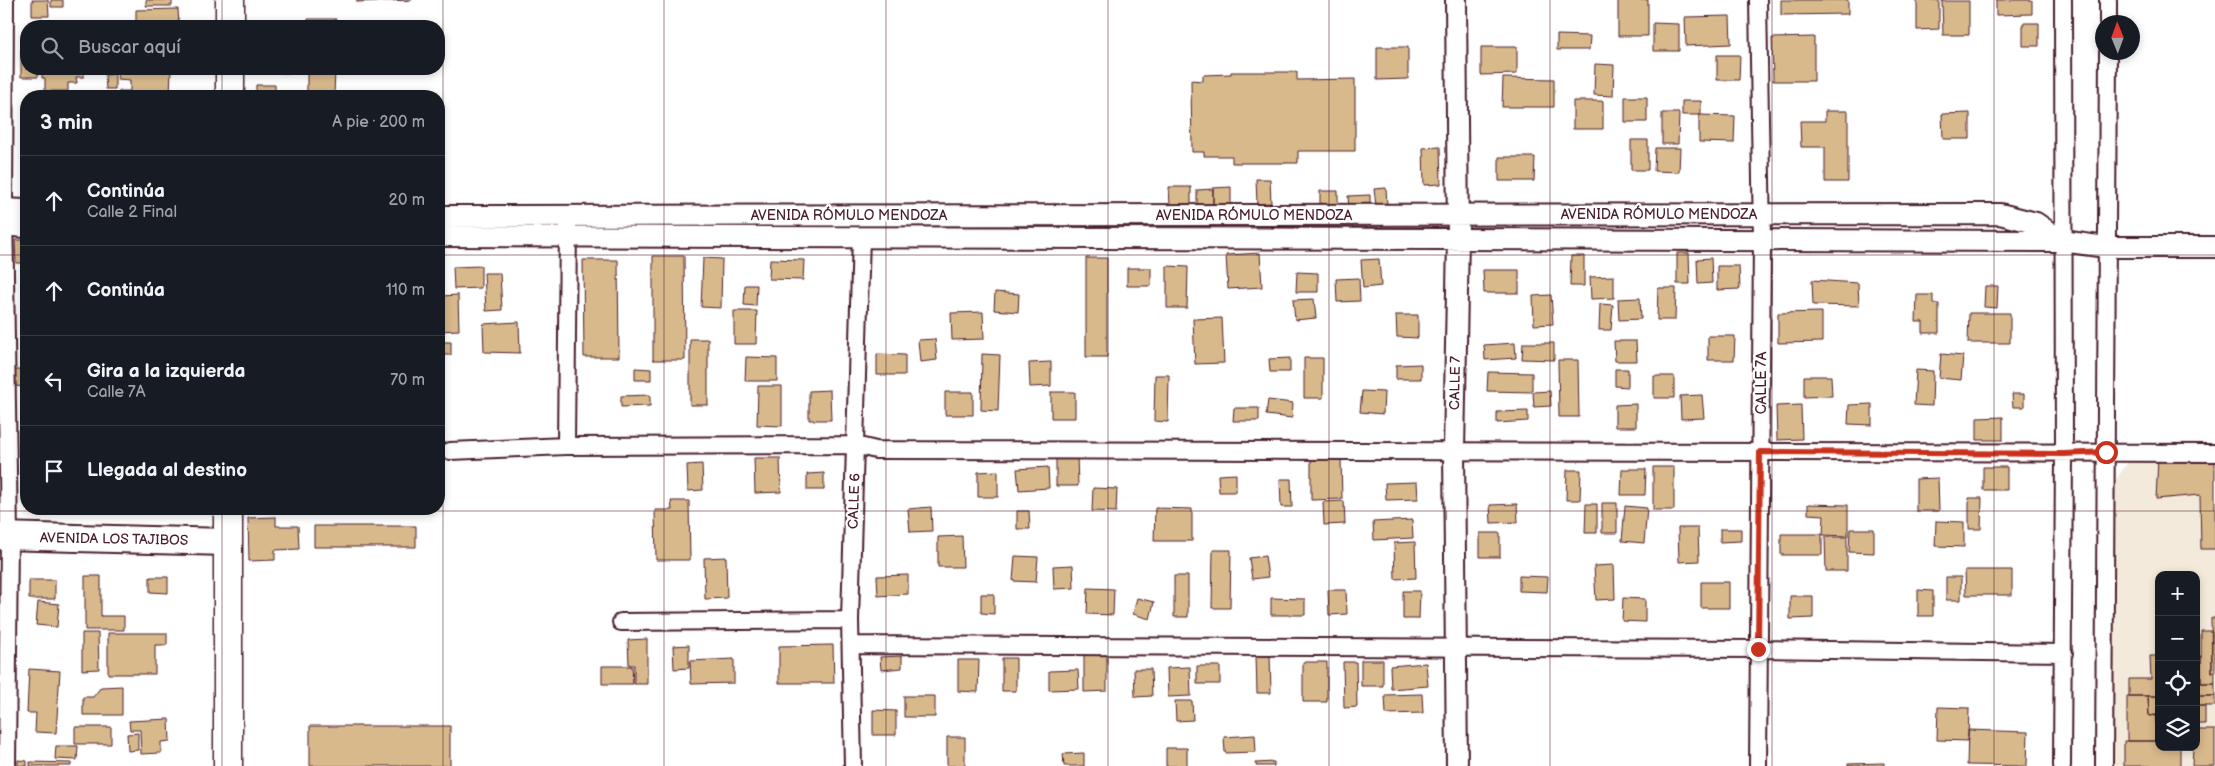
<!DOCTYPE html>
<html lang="es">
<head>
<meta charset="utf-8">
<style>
	:root { --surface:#171b24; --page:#242831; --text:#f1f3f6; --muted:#9ea1a6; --line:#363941 }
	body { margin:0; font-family:"Balsamiq Sans",sans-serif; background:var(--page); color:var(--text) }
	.controls { position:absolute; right:15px; bottom:15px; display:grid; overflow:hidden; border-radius:10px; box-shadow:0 2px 8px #0003 }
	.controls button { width:45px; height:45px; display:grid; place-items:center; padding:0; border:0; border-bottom:1px solid var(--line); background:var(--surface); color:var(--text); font:25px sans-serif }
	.compass { position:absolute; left:2095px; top:15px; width:45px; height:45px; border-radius:50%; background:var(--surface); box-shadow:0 2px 8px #0003; rotate:359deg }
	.stop { position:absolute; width:15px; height:15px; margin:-11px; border:4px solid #c8321e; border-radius:50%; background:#fff }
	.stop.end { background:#c8321e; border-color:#fff; box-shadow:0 1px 5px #0008 }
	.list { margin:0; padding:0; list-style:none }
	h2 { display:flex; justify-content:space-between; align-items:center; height:65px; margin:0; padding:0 20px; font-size:21px }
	h2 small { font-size:16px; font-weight:400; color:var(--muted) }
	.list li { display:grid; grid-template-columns:32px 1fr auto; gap:15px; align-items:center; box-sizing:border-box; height:90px; padding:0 20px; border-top:1px solid var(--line) }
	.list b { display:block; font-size:19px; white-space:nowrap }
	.list p { margin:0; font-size:16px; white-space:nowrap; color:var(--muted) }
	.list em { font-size:16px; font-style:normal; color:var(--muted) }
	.icon { flex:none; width:28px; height:28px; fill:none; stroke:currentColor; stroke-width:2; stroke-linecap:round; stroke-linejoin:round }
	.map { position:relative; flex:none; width:2215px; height:766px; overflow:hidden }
	.search { position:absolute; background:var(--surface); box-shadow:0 2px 8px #0003; left:20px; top:20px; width:425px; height:55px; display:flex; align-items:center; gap:12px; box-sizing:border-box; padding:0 18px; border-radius:20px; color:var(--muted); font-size:19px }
	.panel { position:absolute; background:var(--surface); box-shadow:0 2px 8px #0003; left:20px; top:90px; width:425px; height:425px; border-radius:20px }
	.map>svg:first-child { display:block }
	.built { fill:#f3eadc; fill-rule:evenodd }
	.building { fill:#d8b98c; stroke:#4a1f2b }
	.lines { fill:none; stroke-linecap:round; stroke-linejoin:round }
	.minor-casing { stroke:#4a1f2b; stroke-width:20 }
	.tertiary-casing { stroke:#4a1f2b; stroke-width:24 }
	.primary-casing { stroke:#4a1f2b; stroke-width:30 }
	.trunk-casing { stroke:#4a1f2b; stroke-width:31 }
	.minor { stroke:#fff; stroke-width:16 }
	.tertiary { stroke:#fff; stroke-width:20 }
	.primary { stroke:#fff; stroke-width:26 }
	.trunk { stroke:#fff; stroke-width:28 }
	.route { stroke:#c8321e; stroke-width:6 }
	.grid { fill:none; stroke:#4a1f2b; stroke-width:1; stroke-opacity:0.55 }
	.labels { text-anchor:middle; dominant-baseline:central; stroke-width:4.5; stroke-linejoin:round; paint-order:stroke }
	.street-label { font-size:14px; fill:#4a1f2b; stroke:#fff }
</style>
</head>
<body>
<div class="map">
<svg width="2215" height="766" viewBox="0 0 2215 766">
	<rect width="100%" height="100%" fill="#fff"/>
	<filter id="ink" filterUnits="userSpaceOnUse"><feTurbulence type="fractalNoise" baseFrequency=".02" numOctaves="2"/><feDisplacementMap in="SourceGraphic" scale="10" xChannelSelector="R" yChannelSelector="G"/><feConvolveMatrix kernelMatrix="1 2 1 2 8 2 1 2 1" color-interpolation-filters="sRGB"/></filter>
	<g filter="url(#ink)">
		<path class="built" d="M2215 456V766H2111L2115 481 2130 459ZM2159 575H2196V747H2159Z"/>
		<path class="building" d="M32 0H48L49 16H32Z
			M51 0H63V7H51Z
			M146 0H172V6H146Z
			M357 0H412L357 2Z
			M1618 0H1648V36H1618Z
			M1781 0H1848V14L1781 15Z
			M1917 0H1939V29L1917 30Z
			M1996 0H2032V14L1996 15Z
			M1942 1H1969V35H1943Z
			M178 9 179 26H136V10Z
			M1730 16 1731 44 1686 46 1685 17Z
			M308 19H336V26H308Z
			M1653 23 1679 24V51H1653Z
			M2023 23H2039V46H2023Z
			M1557 35 1590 36 1589 50H1557Z
			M1814 37V81H1773L1772 38Z
			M1377 47H1408V79L1377 80Z
			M1481 47H1517V74L1481 75Z
			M21 50H26V69H38V77H21Z
			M1717 55H1740L1739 80H1717Z
			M1595 64 1614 65 1613 96 1594 95Z
			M42 69H84V77H76L77 83H68V91H45V78H42Z
			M119 69H171L170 96H119V91H130V80L118 79Z
			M266 69H290V73L265 72Z
			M307 69H335L334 96H307Z
			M1231 72H1297V80L1355 79V151H1298V163H1232V156H1204V152H1192L1191 80 1203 81V75L1231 74Z
			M115 74V89H106L105 75Z
			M1503 78 1554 79V107H1502Z
			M256 85H275V96H256Z
			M1625 97H1647V122H1625Z
			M1573 101H1603V129H1573Z
			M1682 101H1701V115H1682Z
			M1825 111H1848V182H1825V147H1801L1800 121H1825Z
			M1662 113H1679L1678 144H1662Z
			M1970 113V139H1943L1942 114Z
			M1699 115 1735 116 1734 143 1699 142Z
			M1631 140H1648V170H1631Z
			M1440 147 1441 184 1424 185 1423 148Z
			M1655 148H1680L1679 172 1654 171Z
			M1499 157H1535L1534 181H1499Z
			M1256 179H1270L1271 203 1257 204Z
			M1169 187H1191V204L1170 205Z
			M1231 187V205H1213V188Z
			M1386 188 1387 205 1376 206 1374 189Z
			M1213 189V205H1197V190Z
			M1320 191H1338V208L1320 207Z
			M1370 195V208L1349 209 1348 196Z
			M15 240H26V263H16Z
			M1260 253 1262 287 1228 289 1226 255Z
			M1677 253H1689L1690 284H1677Z
			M653 256H684L685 360H653Z
			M1571 256H1584V286H1570Z
			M703 258 722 259 721 308 701 307Z
			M1086 258H1107V357H1086Z
			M1711 258 1712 283 1698 284 1697 259Z
			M770 259 804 260 803 280 769 279Z
			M1379 259 1381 286 1363 288 1361 260Z
			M583 260H618L619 357H584Z
			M481 266V288L454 289 453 267Z
			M1167 266 1188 267 1187 308H1167Z
			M1717 266H1739L1740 289 1717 290Z
			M1127 268H1151V286H1127Z
			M1483 270H1519V293H1484Z
			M1297 272 1318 273V292H1296Z
			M484 273H500L502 310 486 311Z
			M1614 276V298L1591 299 1590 277Z
			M439 277H442V296L458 295 459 330 439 331Z
			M1359 278 1360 301 1337 302 1336 279Z
			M1812 280 1858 283 1859 306 1813 305Z
			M745 285H757L756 306 744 305Z
			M1985 286H1998L1997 308 1984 307Z
			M1658 288H1676L1675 320H1657Z
			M995 292 1019 294 1018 312 994 310Z
			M1551 295 1553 324 1534 325 1533 296Z
			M1917 295H1933V304H1939V333H1923V322H1916Z
			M1640 298 1641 319 1619 320 1618 299Z
			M1314 299 1316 318 1295 320 1293 300Z
			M1600 304 1613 305 1611 330H1599Z
			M734 311H757L756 344H734Z
			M983 312 984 339 952 340 951 313Z
			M1822 312V342L1778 343V313Z
			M1969 313H2010V343H1968Z
			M1396 315H1418V338L1397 337Z
			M1222 318 1224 363 1195 364 1193 319Z
			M519 322 520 353 484 352 483 324Z
			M26 323V349H22V324Z
			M1708 336H1735L1734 360H1708Z
			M690 339H708V405H690Z
			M935 339 937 360 920 362 918 340Z
			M1614 341H1636L1637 361H1615Z
			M439 342H451V355H439Z
			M1515 343 1516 358 1485 360 1484 345Z
			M1523 343H1554V360L1522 359Z
			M877 354 905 355V375H877Z
			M982 354 1000 355 998 411 981 410Z
			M1941 354 1963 356 1961 380 1939 378Z
			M746 357 777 358V381H745Z
			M1290 358V372H1270L1269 359Z
			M1304 358H1323V398H1304Z
			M1558 360H1578L1579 417H1559Z
			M1051 362V386L1030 387 1029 363Z
			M1421 364V379H1396V365Z
			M635 368 651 369V380H635Z
			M1615 369H1628V387L1615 386Z
			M15 370H26V387L15 386Z
			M1916 370 1933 371 1932 406 1914 405Z
			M1488 372 1532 373V392L1487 391Z
			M1155 375H1169L1168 422 1154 421Z
			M1654 376H1674V398H1654Z
			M1804 376H1831L1832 396 1804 397Z
			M758 386H782V426L757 425Z
			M830 390 831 420H809V391Z
			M1362 391 1384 392 1383 414 1360 412Z
			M1550 391 1551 406 1534 407 1533 392Z
			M945 392H973V415H945Z
			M1051 392H1075V418H1051Z
			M2012 394H2024V407H2013Z
			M650 395V406L621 407V396Z
			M1702 395 1704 418 1681 419 1680 396Z
			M1268 400 1293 403 1292 418 1266 415Z
			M1636 404V427H1615V405Z
			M1872 404V425L1848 424 1849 405Z
			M1801 405 1802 439 1777 440 1776 406Z
			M1234 408H1259V421H1233Z
			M1528 411V421L1497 423V412Z
			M2003 417V440H1977V418Z
			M1077 455 1078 486H1056V456Z
			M754 458H780L781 492 755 493Z
			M2158 458 2215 459V549H2201L2200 495 2156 499Z
			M1341 459 1342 499 1311 500V460Z
			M702 464 703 490 688 491 687 465Z
			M1048 467 1049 488 1019 490 1017 469Z
			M1653 467H1674V510H1653Z
			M1983 467H2007V490H1983Z
			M1622 469H1646L1645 495H1621Z
			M1567 470H1581L1580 500H1566Z
			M998 471V497H978V472Z
			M824 473V490H807V474Z
			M1236 474V492H1219L1218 475Z
			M1938 478 1939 511H1916V479Z
			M1280 479H1291L1292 507H1281Z
			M1417 482 1418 499 1386 500 1385 483Z
			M1093 488 1117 489 1116 512 1092 511Z
			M1969 498H1982L1981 529H1969Z
			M671 501H689L690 560H656L655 510H672Z
			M1344 501 1345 524 1324 525 1323 502Z
			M1602 503H1617V533H1602Z
			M1517 504 1518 522 1491 523 1490 505Z
			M1586 504H1597V533H1585Z
			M1808 504 1848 505V536L1823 535 1824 515 1808 514Z
			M1625 506 1647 508 1644 543 1622 541Z
			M931 507 932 531 910 532 908 509Z
			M1155 508 1192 509V541H1154Z
			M1017 511H1029L1030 529H1017Z
			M276 517V526H298L299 549 275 550V560L249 561 248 518Z
			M1412 520 1413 538 1374 540 1373 522Z
			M1936 521 1964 522V547L1935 546Z
			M314 526H416V547H314Z
			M1678 528H1698L1699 561 1679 562Z
			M1720 529H1741V541L1720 542Z
			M1850 529H1874V553L1849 552Z
			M1480 533H1500V557H1480Z
			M1781 534H1822V555H1781Z
			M962 536 963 567H938V537Z
			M1825 537H1847V571H1826Z
			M1415 542 1416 578 1395 579 1394 543Z
			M1213 550H1231L1230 608H1212Z
			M1015 556 1038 557 1036 582 1013 581Z
			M1265 556 1268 577 1252 579 1249 558Z
			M726 557 727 598 705 599 704 558Z
			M1073 565 1074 588 1054 589 1053 566Z
			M1614 565 1615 599 1596 600 1594 566Z
			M1965 570H2012V595H1966Z
			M908 575V594L878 596 877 576Z
			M85 576H101V616H124V630H85Z
			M1174 576H1188V617H1174Z
			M1519 576 1548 577 1547 592 1519 591Z
			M150 577H168V593L150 592Z
			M1946 577H1961V600H1946Z
			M29 580H55V599H29Z
			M1701 582H1729V608H1701Z
			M1088 588 1114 589 1113 615 1087 614Z
			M1328 590H1346L1347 614 1329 615Z
			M1918 590 1933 591V616H1918Z
			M1403 591H1420L1419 619H1403Z
			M981 594H994V614L981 613Z
			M1790 596H1813V618L1790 619Z
			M1137 598 1154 602 1150 619 1133 614Z
			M1271 598 1305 599V615H1271Z
			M1623 598 1645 599V622L1622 621Z
			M38 602 59 604 57 627 36 625Z
			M2211 618H2215V672H2212Z
			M2201 631H2212V672H2215V683H2201Z
			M82 633H98L99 669 82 670Z
			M108 633H167V645H155V674H108Z
			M647 639V684H634V665H629L628 640Z
			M689 645V668L674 669 673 646Z
			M833 645 834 683H779V646Z
			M1084 655H1107V691L1084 692Z
			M1256 655H1270L1271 693H1257Z
			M902 656V668L881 670 880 657Z
			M2150 656H2159V696H2129V679H2151Z
			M2196 656H2201V683H2215V696H2196Z
			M1002 658H1016V691H1002Z
			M734 659V683L691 684 690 661Z
			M958 660H979L978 692 958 691Z
			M1361 660H1383V686H1361Z
			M1303 662H1327V702H1303Z
			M1343 662H1356L1357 707 1344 708Z
			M1426 663 1428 686 1391 689 1390 666Z
			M602 666H632L633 684H602Z
			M1197 666H1220V684H1197Z
			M1190 667 1191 696 1168 697 1167 668Z
			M29 669 60 671 56 733 35 732 36 713H27Z
			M1134 669H1151L1152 696 1135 697Z
			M1078 670 1079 689 1049 690V671Z
			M122 686V715H83V697H93L101 687Z
			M1422 694 1423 713 1386 714 1385 695Z
			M904 696H935V717H904Z
			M2127 696H2148L2149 716 2156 715V741H2127Z
			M2148 696H2159V724H2156V715L2149 716Z
			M2196 696H2215V706H2196Z
			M1175 701H1192L1193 720 1176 721Z
			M2196 706H2205V724H2196Z
			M1938 707 1969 708 1968 741 1937 740Z
			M873 710 896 711V735H873Z
			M169 719 170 741 161 742V753L141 754 140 730H130L129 721Z
			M310 726H450V766H310Z
			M75 727H111V744H75Z
			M1968 730 2028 732 2027 766 1967 765Z
			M2196 730H2215V766H2192L2193 747H2196Z
			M138 733V750L128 751 127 734Z
			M1255 735 1256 752 1225 753 1224 737Z
			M947 737H965V766H947Z
			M2124 741H2159V747H2180V766H2124Z
			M56 746H78L77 760 55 759Z
			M1166 748H1187V766H1166Z
			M1084 753V766H1064L1063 754Z
			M18 760 27 761V766H18Z
			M30 762 71 763V766H30Z
			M1274 762V766H1256V763Z
			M1884 763V766H1848V764Z"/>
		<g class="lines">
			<g class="minor-casing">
				<path id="minor" d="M5 0 4 209 9 536 7 766
					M1758 0 1762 239 1758 766
					M2108 22V0
					M566 446 568 224
					M450 451 566 446 855 445 876 450 2215 453
					M621 622 850 620
					M852 645 1758 649 2064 653
					M853 766 850 620 861 236
					M2062 766 2064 454 2063 0
					M2104 766 2108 52"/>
			</g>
			<g class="tertiary-casing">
				<path id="tertiary" d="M1456 0 1458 238 1454 451 1457 766
					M0 209 26 210
					M439 216 2000 214 2036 223 2062 241 439 236
					M0 225 26 227
					M2062 241 2106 247H2215"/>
			</g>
			<g class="primary-casing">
				<path id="primary" d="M0 536 227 542"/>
			</g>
			<g class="trunk-casing">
				<path id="trunk" d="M230 26V0
					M230 96V69
					M228 766V509"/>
			</g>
			<use href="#minor" class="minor"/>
			<use href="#tertiary" class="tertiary"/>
			<use href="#primary" class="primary"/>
			<use href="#trunk" class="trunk"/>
		</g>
	</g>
	<g class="lines" filter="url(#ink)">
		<path class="route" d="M1758 649 1760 452 2064 454 2106 452"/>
	</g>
	<path class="grid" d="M222 0V26M443 0V766M664 0V766M886 0V766M1108 0V766M1329 0V766M1550 0V766M1772 0V766M1994 0V766M222 69V96M0 255H26M439 255H2215M222 509V766M0 511H2215"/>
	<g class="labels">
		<g class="street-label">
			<text x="1659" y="214">AVENIDA RÓMULO MENDOZA</text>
			<text x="849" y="215">AVENIDA RÓMULO MENDOZA</text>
			<text x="1254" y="215">AVENIDA RÓMULO MENDOZA</text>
			<text transform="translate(1455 383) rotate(-89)">CALLE 7</text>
			<text transform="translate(1761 383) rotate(-90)">CALLE 7A</text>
			<text transform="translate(854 501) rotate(-88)">CALLE 6</text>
			<text transform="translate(114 539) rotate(1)">AVENIDA LOS TAJIBOS</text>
		</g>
	</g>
</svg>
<div class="controls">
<button>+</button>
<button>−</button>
<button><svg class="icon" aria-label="locate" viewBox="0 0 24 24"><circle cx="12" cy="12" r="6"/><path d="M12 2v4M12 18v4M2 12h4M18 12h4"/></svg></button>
<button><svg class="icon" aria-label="layers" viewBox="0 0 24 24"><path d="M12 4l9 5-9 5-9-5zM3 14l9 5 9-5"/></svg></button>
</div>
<svg class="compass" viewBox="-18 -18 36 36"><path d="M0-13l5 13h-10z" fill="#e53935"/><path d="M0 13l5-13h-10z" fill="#9ea1a6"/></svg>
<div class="stop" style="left:2106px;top:452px"></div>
<div class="stop end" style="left:1758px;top:649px"></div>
<div class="search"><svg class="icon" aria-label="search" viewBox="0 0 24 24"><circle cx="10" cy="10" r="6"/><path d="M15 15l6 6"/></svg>Buscar aquí</div>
<section class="panel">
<h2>3 min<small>A pie · 200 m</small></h2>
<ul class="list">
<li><svg class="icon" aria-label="ahead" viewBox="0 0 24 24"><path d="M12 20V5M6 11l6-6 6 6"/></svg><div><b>Continúa</b><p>Calle 2 Final</p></div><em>20 m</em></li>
<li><svg class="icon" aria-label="ahead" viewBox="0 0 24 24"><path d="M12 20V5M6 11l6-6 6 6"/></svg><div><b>Continúa</b></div><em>110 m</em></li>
<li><svg class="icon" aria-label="left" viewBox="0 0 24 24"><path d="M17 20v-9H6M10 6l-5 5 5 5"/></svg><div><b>Gira a la izquierda</b><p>Calle 7A</p></div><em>70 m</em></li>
<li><svg class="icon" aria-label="arrive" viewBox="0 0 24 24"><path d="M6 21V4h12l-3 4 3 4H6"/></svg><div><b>Llegada al destino</b></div></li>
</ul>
</section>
</div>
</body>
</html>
